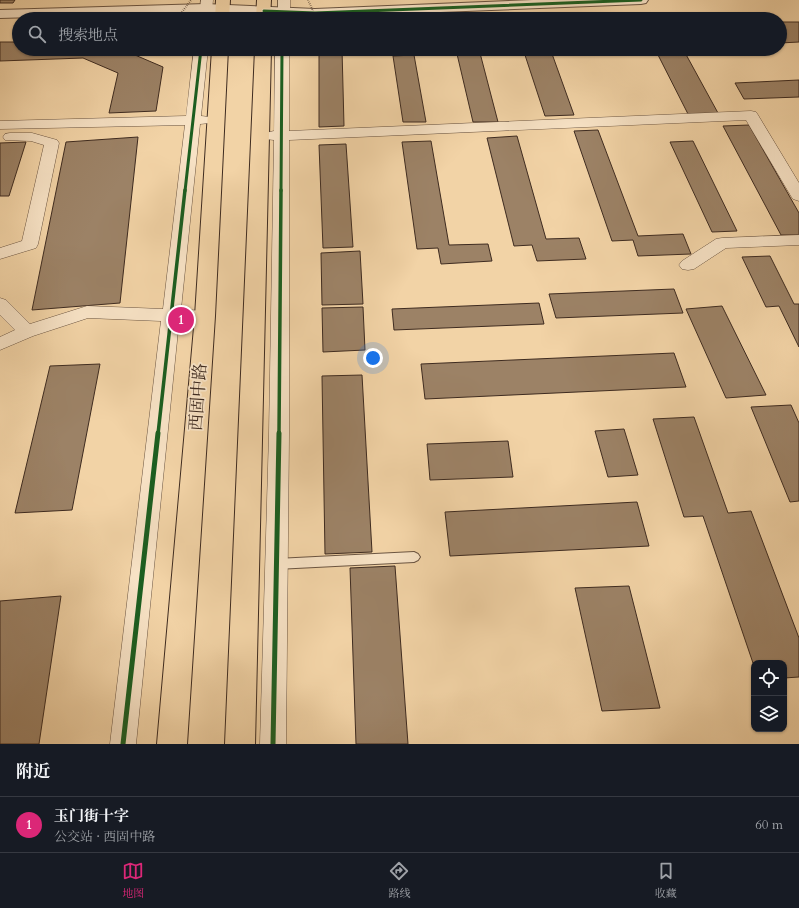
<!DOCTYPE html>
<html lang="zh">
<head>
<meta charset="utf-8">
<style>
	:root { --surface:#171b24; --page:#20242c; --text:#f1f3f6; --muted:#9ea1a6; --line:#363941; --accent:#db2777 }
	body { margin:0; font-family:Cardo,"Noto Serif SC",serif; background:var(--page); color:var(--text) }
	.controls { position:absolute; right:12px; bottom:12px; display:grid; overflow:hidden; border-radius:8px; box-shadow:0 1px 3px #0004 }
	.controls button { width:36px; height:36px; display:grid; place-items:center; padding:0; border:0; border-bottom:1px solid var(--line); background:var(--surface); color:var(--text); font:20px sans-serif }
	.you { position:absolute; left:373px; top:358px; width:14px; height:14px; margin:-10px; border:3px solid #fff; border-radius:50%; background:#1a73e8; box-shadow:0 0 0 6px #1a73e833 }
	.badge { display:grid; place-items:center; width:26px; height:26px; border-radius:50%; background:var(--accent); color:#fff; font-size:13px; font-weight:700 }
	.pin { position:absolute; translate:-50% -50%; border:2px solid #fff; box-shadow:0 1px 4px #0006 }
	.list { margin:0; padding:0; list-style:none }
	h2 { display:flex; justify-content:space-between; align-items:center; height:52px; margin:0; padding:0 16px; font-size:17px }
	h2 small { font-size:13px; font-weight:400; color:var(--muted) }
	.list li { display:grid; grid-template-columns:26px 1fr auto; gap:12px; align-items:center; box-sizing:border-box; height:56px; padding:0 16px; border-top:1px solid var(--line) }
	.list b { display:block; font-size:15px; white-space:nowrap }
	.list p { margin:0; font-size:13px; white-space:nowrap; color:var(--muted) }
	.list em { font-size:13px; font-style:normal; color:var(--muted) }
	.icon { flex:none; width:22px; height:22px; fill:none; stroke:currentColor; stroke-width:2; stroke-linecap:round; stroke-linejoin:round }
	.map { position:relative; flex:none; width:799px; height:744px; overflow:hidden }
	.search { position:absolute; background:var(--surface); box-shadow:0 1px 3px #0004; left:12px; right:12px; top:12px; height:44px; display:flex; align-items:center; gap:10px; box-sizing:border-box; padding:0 14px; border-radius:22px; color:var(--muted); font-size:15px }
	.sheet { height:108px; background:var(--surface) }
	nav { display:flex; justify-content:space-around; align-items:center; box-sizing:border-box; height:56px; border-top:1px solid var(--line); background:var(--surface); font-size:11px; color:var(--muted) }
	nav a { display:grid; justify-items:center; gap:2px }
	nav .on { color:var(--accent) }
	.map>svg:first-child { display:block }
	.building { fill:#9c8266; stroke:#3e2b20 }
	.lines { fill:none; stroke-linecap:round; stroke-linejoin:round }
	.service-casing { stroke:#6b5542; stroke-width:2 }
	.minor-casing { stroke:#6b5542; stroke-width:1 }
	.tertiary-casing { stroke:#6b5542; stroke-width:2 }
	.primary-casing { stroke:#3e2b20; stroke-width:2 }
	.service { fill:#f7e2c5; fill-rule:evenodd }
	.minor { fill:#f7e2c5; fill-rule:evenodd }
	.tertiary { fill:#f7e2c5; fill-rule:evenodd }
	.primary { fill:#f2d3a6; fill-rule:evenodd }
	.path-bridge { stroke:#3e2b20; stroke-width:2; stroke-dasharray:0.5 1.5; stroke-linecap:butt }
	.cycleway-far2-casing { stroke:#f7e2c5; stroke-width:5 }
	.cycleway-far1-casing { stroke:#f7e2c5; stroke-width:6 }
	.cycleway-casing { stroke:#f7e2c5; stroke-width:8 }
	.cycleway-far2 { stroke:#1b5e20; stroke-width:3 }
	.cycleway-far1 { stroke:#1b5e20; stroke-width:3.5 }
	.cycleway { stroke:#1b5e20; stroke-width:5 }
	.labels { text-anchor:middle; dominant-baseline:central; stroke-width:3.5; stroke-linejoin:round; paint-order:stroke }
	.street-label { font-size:17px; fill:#3e2b20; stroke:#f7e2c5 }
</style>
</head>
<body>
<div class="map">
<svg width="799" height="744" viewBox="0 0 799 744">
	<rect width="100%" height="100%" fill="#f2d3a6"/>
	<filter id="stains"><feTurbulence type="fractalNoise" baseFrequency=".005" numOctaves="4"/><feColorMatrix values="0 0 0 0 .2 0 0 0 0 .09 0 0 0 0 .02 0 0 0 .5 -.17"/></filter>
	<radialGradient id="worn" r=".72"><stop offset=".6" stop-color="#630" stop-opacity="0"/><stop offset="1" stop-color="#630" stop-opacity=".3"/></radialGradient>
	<path class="building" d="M0 0H15L13 3H0Z
		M780 22H799V42L780 43Z
		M0 42H19V49H121L163 67 156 111 109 113 118 73 83 58 0 61Z
		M319 49H342L344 126 319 127Z
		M655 49H683L718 113 688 114Z
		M551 51 574 115 545 116 524 52Z
		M480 53 498 122H473L457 54Z
		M414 55 426 122H403L393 56Z
		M799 80V97L744 99 735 83Z
		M749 125 799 213V235H781L723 126Z
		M598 130 638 236 683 234 691 254 638 256 633 240 612 241 574 131Z
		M517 136 546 239 579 238 586 259 537 261 532 245 514 246 487 138Z
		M138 137 120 303 32 310 66 142Z
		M431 141 449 245 488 244 492 261 441 264 438 248 417 249 402 142Z
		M693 141 737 231 712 232 670 142Z
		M26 142 9 196H0V143Z
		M346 144 353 247 323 248 319 145Z
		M360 251 363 304 322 305 321 253Z
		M770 256 794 304H799V347L779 306 766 307 742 257Z
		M674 289 683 313 556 318 549 294Z
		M539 303 544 324 394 330 392 309Z
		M722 306 766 395 726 398 686 309Z
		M363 307 365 350 323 352 322 308Z
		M674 353 686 387 425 399 421 364Z
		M100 364 72 510 15 513 50 366Z
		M362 375 372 552 325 554 322 376Z
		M791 405 799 423V501L790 502 751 407Z
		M694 417 728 513 751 511 799 638V677L784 678V663H754V666L703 516 684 517 653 419Z
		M624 429 638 475 608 477 595 431Z
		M508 441 513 477 430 480 427 444Z
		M637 502 649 546 450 556 445 512Z
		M395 566 408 744H356L350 568Z
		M629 586 660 708 602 711 575 588Z
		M61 596 39 744H0V601Z"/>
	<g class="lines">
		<g class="service-casing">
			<path id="service" d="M414 552 418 554 420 557 418 560 414 562 276 569 272 567 270 564 272 561 276 559Z"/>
		</g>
		<g class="minor-casing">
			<path id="minor" d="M201 0H213L211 19H199Z
				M278 0H290V19H278Z
				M194 49H208L201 116 210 117 212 120 210 123 200 124 181 309 211 312 214 316 211 320 205 322 179 321 136 744H110L161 321 88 318 33 336 0 350V337L15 330 0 315V298L6 300 30 324 87 306 163 309 185 125 0 129V121L186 116Z
				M275 49H289V131L751 111 756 112 758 115 799 183V201L793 199 791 196 746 120 289 140V434L286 744H260L269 434 274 140 265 139 263 136 265 133 274 131Z
				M10 133H32L57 140 59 143 38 244 36 248 0 259V248L22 241 44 145 31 141 5 140 3 137 5 134Z
				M799 235V245L726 248 694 269 688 270 682 269 679 265 682 261 716 239 722 238Z"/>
		</g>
		<g class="tertiary-casing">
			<path id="tertiary" d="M533 0H648L646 3 641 4 315 17 206 12 0 18V10L206 4 315 9Z"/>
		</g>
		<g class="primary-casing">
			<path id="primary" d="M216 0H230L229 19H215Z
				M257 0H271L270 19H256Z
				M212 49H228L215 316 187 744H157L195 316Z
				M255 49H271L255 744H225Z"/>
		</g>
		<use href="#service" class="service"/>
		<use href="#minor" class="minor"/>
		<use href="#tertiary" class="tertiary"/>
		<use href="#primary" class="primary"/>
		<path class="path-bridge" d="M308 0 313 11 310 19
			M182 12 191 0"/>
		<g class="cycleway-far2-casing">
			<path id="cycleway-far2" d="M264 11 315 13 641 0
				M185 191 201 49
				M281 191 282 49"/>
		</g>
		<g class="cycleway-far1-casing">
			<path id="cycleway-far1" d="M158 434 185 190
				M279 434 281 190"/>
		</g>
		<g class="cycleway-casing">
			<path id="cycleway" d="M123 744 158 433
				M273 744 279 433"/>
		</g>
		<use href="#cycleway-far2" class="cycleway-far2"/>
		<use href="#cycleway-far1" class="cycleway-far1"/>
		<use href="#cycleway" class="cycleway"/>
	</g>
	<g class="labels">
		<g class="street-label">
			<text transform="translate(198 397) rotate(-86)">西固中路</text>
		</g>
	</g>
	<rect width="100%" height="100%" filter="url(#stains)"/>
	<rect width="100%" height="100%" fill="url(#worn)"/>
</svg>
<div class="controls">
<button><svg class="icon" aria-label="locate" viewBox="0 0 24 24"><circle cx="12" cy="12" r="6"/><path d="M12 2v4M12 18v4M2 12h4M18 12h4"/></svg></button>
<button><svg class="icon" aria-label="layers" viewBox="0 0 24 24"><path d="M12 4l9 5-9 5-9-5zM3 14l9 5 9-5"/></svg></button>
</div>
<div class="you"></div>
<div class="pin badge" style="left:181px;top:320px">1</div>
<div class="search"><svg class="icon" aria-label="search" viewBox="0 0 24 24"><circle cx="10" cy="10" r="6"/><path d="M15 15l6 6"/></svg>搜索地点</div>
</div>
<section class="sheet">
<h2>附近<small></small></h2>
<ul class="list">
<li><span class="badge">1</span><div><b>玉门街十字</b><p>公交站 · 西固中路</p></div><em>60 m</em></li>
</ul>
</section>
<nav>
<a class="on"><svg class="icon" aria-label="map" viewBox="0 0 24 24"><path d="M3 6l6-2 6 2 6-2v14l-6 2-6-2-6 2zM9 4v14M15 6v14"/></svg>地图</a>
<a><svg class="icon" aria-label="directions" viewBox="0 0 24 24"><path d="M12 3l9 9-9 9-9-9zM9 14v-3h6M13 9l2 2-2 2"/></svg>路线</a>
<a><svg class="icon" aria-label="saved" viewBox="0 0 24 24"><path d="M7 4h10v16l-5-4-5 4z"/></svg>收藏</a>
</nav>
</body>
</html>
